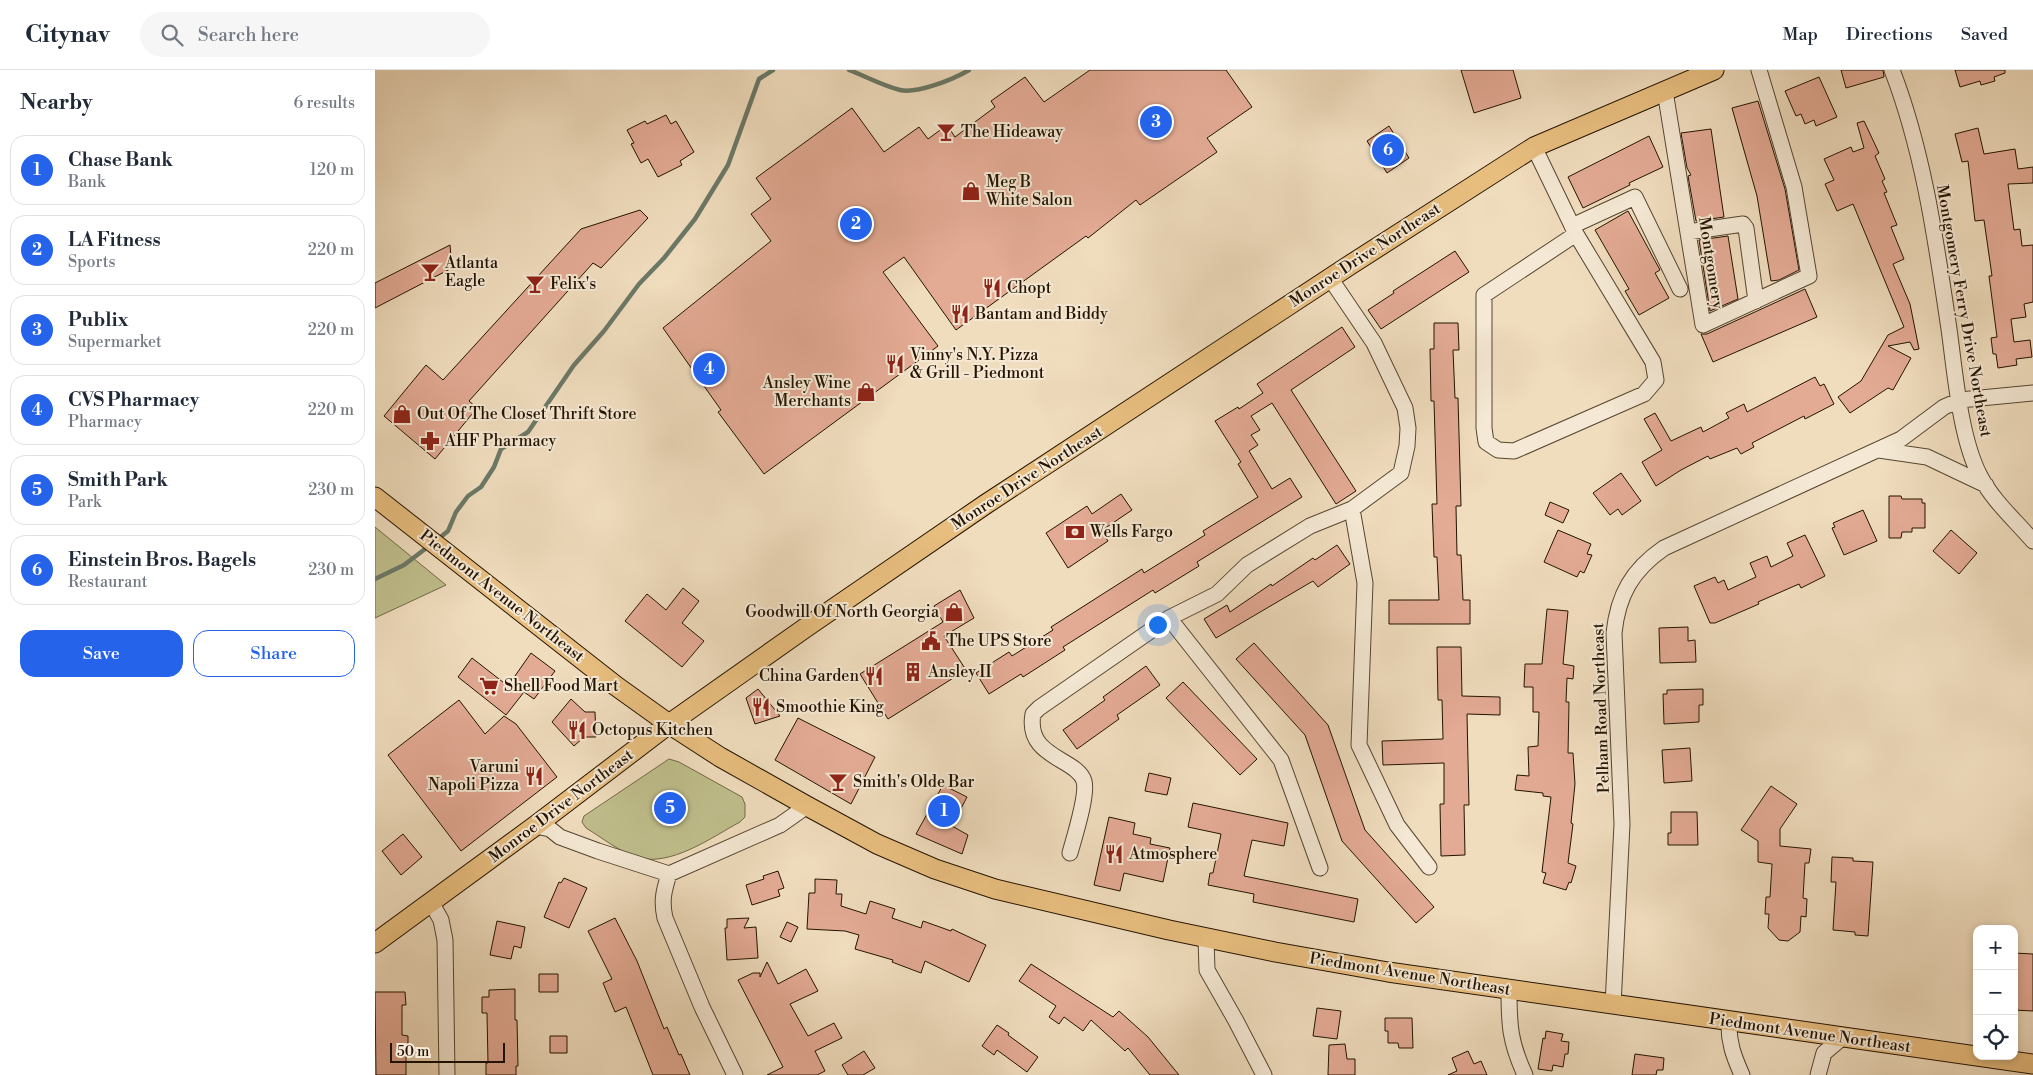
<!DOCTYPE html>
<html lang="en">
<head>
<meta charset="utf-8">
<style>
	:root { --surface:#fff; --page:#f6f6f7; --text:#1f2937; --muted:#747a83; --line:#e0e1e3; --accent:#2563eb }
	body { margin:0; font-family:"Libre Bodoni",serif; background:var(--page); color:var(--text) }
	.controls { position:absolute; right:15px; bottom:15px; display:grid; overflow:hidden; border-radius:10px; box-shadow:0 2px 8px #0003 }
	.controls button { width:45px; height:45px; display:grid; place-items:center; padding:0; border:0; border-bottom:1px solid var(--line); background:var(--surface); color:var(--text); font:25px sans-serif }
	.scale { position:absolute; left:15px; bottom:12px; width:115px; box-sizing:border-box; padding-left:5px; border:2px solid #231300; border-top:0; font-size:14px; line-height:18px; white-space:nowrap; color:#231300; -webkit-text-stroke:4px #f5e9d5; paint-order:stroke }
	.you { position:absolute; left:782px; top:554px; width:18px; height:18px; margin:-12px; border:4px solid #fff; border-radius:50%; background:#1a73e8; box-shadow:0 0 0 8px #1a73e833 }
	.badge { display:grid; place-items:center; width:32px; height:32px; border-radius:50%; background:var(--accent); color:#fff; font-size:16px; font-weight:700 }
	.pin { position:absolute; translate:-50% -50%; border:2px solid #fff; box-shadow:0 1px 5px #0006 }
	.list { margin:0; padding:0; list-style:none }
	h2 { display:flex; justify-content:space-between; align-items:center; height:65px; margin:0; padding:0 20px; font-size:21px }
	h2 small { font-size:16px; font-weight:400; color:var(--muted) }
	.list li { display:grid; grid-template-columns:32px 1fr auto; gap:15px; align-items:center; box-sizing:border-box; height:70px; margin:0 10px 10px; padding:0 10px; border:1px solid var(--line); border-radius:15px }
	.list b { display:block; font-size:19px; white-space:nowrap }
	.list p { margin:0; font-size:16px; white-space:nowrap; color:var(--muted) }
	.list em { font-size:16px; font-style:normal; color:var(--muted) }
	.actions { display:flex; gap:10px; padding:15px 20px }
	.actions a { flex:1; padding:11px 0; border:1px solid var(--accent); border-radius:15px; text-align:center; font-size:18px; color:var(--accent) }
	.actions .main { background:var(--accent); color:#fff }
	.icon { flex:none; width:28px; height:28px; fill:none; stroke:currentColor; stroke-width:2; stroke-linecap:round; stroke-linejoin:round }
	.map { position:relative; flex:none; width:1658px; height:1005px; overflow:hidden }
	header { display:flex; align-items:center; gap:30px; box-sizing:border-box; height:70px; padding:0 25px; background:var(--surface); border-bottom:1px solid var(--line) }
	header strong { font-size:24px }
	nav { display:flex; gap:28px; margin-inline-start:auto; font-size:18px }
	.search { width:350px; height:45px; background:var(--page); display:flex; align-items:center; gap:12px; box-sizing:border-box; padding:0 18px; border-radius:28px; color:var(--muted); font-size:19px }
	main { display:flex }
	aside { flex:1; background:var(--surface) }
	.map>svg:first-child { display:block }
	.green { fill:#c0bf8d; stroke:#726946 }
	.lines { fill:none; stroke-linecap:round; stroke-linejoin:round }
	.stream { stroke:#6b7967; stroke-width:4.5 }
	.building { fill:#e3aa94; stroke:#231300 }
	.minor-casing { stroke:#564630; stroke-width:17 }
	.major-casing { stroke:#231300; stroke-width:21 }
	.minor { stroke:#f5e9d5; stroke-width:15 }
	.major { stroke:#e8be7f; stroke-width:19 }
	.labels { text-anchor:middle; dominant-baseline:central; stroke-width:4; stroke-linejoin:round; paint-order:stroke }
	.poi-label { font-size:16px; fill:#231300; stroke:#f5e9d5; text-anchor:start }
	.street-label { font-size:16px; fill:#231300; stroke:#f5e9d5 }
</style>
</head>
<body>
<header>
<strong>Citynav</strong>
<div class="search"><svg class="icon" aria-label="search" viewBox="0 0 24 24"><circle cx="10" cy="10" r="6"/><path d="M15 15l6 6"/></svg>Search here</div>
<nav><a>Map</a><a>Directions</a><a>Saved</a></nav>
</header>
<main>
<aside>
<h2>Nearby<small>6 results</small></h2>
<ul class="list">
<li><span class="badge">1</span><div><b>Chase Bank</b><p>Bank</p></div><em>120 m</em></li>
<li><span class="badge">2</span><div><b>LA Fitness</b><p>Sports</p></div><em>220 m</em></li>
<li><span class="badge">3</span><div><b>Publix</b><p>Supermarket</p></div><em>220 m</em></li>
<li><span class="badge">4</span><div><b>CVS Pharmacy</b><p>Pharmacy</p></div><em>220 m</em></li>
<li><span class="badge">5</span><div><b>Smith Park</b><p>Park</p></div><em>230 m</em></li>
<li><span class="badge">6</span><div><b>Einstein Bros. Bagels</b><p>Restaurant</p></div><em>230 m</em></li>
</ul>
<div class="actions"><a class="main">Save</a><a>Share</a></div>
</aside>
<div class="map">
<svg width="1658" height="1005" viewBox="0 0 1658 1005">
	<rect width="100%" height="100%" fill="#f0ddbe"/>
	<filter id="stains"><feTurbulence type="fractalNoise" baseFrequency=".004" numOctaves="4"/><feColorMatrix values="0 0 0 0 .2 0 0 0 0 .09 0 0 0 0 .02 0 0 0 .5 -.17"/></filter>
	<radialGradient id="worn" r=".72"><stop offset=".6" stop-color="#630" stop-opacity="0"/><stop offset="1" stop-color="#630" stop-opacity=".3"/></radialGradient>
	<path class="green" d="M0 457 71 515 0 548Z
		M294 689 304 692 367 727 370 734V747L365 752C337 767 295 798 261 787 245 782 226 767 211 758L207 752 209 746Z"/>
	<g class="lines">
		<path class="stream" d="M474 0C490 6 508 16 525 20 542 24 579 9 594 0
			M62 470 73 461 81 442 93 426 106 417 119 397 126 379 153 362 199 295 229 261 264 214 289 188 320 149 353 95 384 9 398 0
			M0 509 29 495 54 476"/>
	</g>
	<path class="building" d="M715 0H851L877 37 832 68 842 82 765 135 761 130 713 168 711 166 581 260 529 187 508 202 563 276 389 404 343 342 346 340 288 258 396 171 376 144 396 129 381 108 477 38 509 82 544 57 553 69 572 55 580 67 620 37 616 31 650 7 669 32Z
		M1086 0H1138L1146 28 1099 43Z
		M1466 0H1508L1509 7 1471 18Z
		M1580 0H1630V3L1619 7 1620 11 1606 15 1605 11 1585 17Z
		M1444 7 1462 47 1441 56 1439 50 1430 54 1426 44 1421 46 1410 21Z
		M1383 31 1410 119 1424 200 1404 210 1396 211 1382 126 1357 38Z
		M291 45 296 54 301 51 319 82 305 91 307 95 283 107 273 89 266 93 256 74 259 73 252 60 270 51 272 54Z
		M1489 51 1504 83 1500 86 1510 109 1507 111 1512 122 1509 123 1522 155 1516 157 1529 189 1518 194 1535 234 1544 279 1539 280 1535 272 1513 276 1536 288 1518 320 1513 318 1475 343 1463 327 1486 311 1513 265 1529 257 1478 134 1462 141 1450 114 1459 110 1449 89 1476 77 1478 82 1489 78 1482 53Z
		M1014 56 1034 88 1012 103 992 71Z
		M1603 58 1609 84 1640 79 1643 99 1658 97V113L1633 114 1639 160 1645 159 1647 176 1658 175V232L1649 234 1651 247 1636 249 1639 272 1655 270 1657 287 1641 289 1642 295 1623 298 1621 284H1618L1616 268 1622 267 1614 206H1617L1609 150 1600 151 1593 91 1587 92 1580 64Z
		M1336 59 1349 147 1321 151 1313 106 1316 105 1312 98 1306 63Z
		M1274 66 1288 97 1254 113 1255 115 1208 138 1193 107Z
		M265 140 273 148 226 198 218 193 94 331 102 338 60 389 9 346 51 295 68 310 206 159Z
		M1253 141 1285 200 1280 203 1294 228 1264 245 1250 221 1254 219 1220 160Z
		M1353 166 1363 229 1335 241 1324 170Z
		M75 175 77 198 0 238V213Z
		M1080 181 1094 202 1006 259 993 240 1019 223 1018 221Z
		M1430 219 1442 247 1338 292 1326 264H1332Z
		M1059 253H1083L1084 280H1078L1080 328H1083L1086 436H1081L1082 485H1086L1088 530H1095V554H1014V530H1064L1062 487H1059L1057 434H1062L1059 331H1056L1055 279H1059Z
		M967 257 980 277 916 320 981 421 961 434 897 333 876 346 885 360 876 365 883 375 874 381 897 419 915 408 927 427 822 492 824 496 780 523 778 520 688 577 690 580 648 607 646 604 614 624 601 603 634 582 637 586 678 560 676 557 767 499 769 503 830 465 828 461 883 427 863 394 866 392 840 351 863 337 864 339 888 323 882 314Z
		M1440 307 1445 316 1449 314 1459 334 1430 349 1429 346 1377 373 1379 377 1366 384 1362 378 1335 389 1333 386 1306 400 1281 416 1267 392 1287 380 1269 349 1280 343 1296 371 1326 357 1328 362 1354 348 1351 343 1369 334 1372 342Z
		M1246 403 1266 431 1247 445 1243 439 1235 445 1218 423Z
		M746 424 757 440 726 461 733 471 693 498 671 463 712 436 717 444Z
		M1514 426H1526L1527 429H1547V433H1550V458H1537V462H1527L1526 468H1514Z
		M1175 432 1194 440 1188 453 1170 445Z
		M1488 440 1502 471 1469 485 1457 458 1460 457 1458 453Z
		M1183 460 1216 474 1212 484 1217 485 1209 503 1205 501 1202 507 1169 492Z
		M1576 460 1602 483 1584 504 1558 481Z
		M1430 465 1450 506 1426 518 1424 514 1383 532 1384 534 1340 553H1335L1319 516 1340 507 1343 513 1349 510 1353 520 1381 507 1375 493 1392 486 1396 497 1418 486 1412 473Z
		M962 475 975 494 943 517 938 511 841 568 829 549 852 535 855 542 896 514 897 516 938 488 940 490Z
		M308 518 324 531 307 553 329 571 307 597 250 551 272 524 291 540Z
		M585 520 599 548 569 566 591 600 513 649 485 604 568 552 559 536Z
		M1172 539 1193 541 1188 594 1199 596 1198 609 1192 608 1191 632H1194L1193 683H1198L1200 714 1196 753 1198 754 1193 793 1201 796 1196 813 1194 812 1191 820 1168 813 1171 803 1167 802 1176 727 1168 726V723L1140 720 1142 705 1154 706 1153 677 1163 676 1164 642H1158V617H1149L1150 594H1167Z
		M1313 557V571L1320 570 1321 592 1285 593 1284 558Z
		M879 573 953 655 990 760 1059 837 1041 853 967 771 930 665 861 589Z
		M1062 577H1086L1087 626 1125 627V645L1092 644 1094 735H1089L1090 785 1066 786 1065 734H1069V693L1008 695 1007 671 1068 669 1067 630H1063Z
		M156 583 180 601 159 629 149 622 131 645 83 607 97 588 133 616Z
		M771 596 785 615 742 645 744 649 702 679 688 660 730 630 728 627Z
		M808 612 882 689 865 705 791 628Z
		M383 619 405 646 380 654 371 628Z
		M1328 619V635H1324V652L1289 654 1288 624H1292V620Z
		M196 629 210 642H220L221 667H209L199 676 177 652Z
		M84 630 110 664 129 646 141 654 182 707 86 781 13 685Z
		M423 648 500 687 476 734 400 690Z
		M1315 678 1317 711 1289 713 1287 680Z
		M774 703 796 708 792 725 770 721Z
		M568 715 592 727 577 756 593 765 587 784 541 764Z
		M1396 716 1422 734 1405 759V776L1436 779 1434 793H1430L1428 828 1432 829 1431 847 1426 846 1425 862 1413 871 1404 870 1393 858 1394 844H1390L1391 827H1395L1397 794 1383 792V771L1366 760Z
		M818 733 913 753 909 776 877 770 869 806 983 829 979 852 878 832 879 824 833 815 835 803H838L846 764 813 757Z
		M1296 742H1322L1323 775H1293V763H1296Z
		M734 747 760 753 758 764 776 768 775 774 795 778 788 812 749 803 745 821 719 815Z
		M28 764 47 787 26 805 7 781Z
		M1457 787 1478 788V791L1498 792 1493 866 1480 865V862L1458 860 1461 812H1456Z
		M403 801 409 818 403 820 405 826 377 835 371 815 389 809 388 806Z
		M189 808 212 818 194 858 169 847 184 812 186 813Z
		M440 809 462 810 461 824H467L466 836 491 844 495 831 520 839 517 848 546 858 548 851 576 861 577 859 611 875 594 912 550 891 546 903 517 892 518 890 480 879 484 865 470 861 432 859 434 823H440Z
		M240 848 262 891 289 959 292 957 304 985 306 984 315 1005H278L251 937 240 942 228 913 237 909 213 861Z
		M374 848 369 858 381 857 383 888 352 890 350 858H352V849Z
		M122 851 150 857 146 878 139 876 136 889 115 885Z
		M412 852 423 857 416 872 405 867Z
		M1639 883 1658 884V941L1639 940Z
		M392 892 403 914 431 899 443 921 415 934 433 966 459 953 467 968 440 981 450 1001 442 1005H392L408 997 363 910 378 903H385V907Z
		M656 894 738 947 744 941 773 967 804 1005H775L753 978 750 981 716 950 708 961 689 947 684 954 674 947 681 936 644 911Z
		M164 904H183V922H164Z
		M140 919V950H142L143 996H141V1005H111V993H113L112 943H107V927H114V920Z
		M0 922H30L31 935H27V965L33 966V980H31V1005H1Z
		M942 938 966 941 962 969 938 966Z
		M1010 948H1037L1038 978H1024L1023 973H1013V961H1010Z
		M622 955 634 963 633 965 663 987 652 1002 622 980 619 985 607 976Z
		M1171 961 1188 964 1186 971 1194 972 1193 984H1190L1188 997 1178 995 1177 1001 1163 999 1168 968 1170 969Z
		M175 966H192V983H175Z
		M970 974 972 989H980V1005H953L954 975Z
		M489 981 500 998 488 1005H473L467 995Z
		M1093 981 1099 994 1106 991 1112 1005H1073L1082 1001 1077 988Z
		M1260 984 1289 988 1288 1000H1282L1281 1005H1257Z"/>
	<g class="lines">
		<g class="minor-casing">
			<path id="minor" d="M1517 0C1549 83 1561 172 1574 259 1580 302 1585 368 1605 406 1618 431 1640 450 1658 471
				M1290 21 1328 255 1434 206 1419 117 1384 0
				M1159 77 1201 164 1278 292 1281 310 1269 324 1139 381 1123 380 1111 372 1109 358V225L1201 164
				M1197 156 1260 127 1305 219
				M1313 162 1368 154 1371 158 1381 231
				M1504 380 1552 387 1611 415
				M977 439 990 513 984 675 1022 755 1054 797
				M794 548 906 690 945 798
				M160 756 175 759 185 767 223 781 294 804
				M695 783C699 768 713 725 709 711 702 688 650 688 658 644L664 638 794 548 842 524 872 495 935 456 977 439 1026 403 1032 376 1033 358 1030 338 999 273 955 208
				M294 804C289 820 286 831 290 848L327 937 360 1005
				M294 804 405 755 432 736
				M56 832 66 850 70 870 72 1005
				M831 868 832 900 861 951 889 1005
				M1134 920C1134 956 1135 972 1150 1005
				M1238 935 1247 754 1239 563C1243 525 1257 500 1289 478L1526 369 1569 337 1585 330 1658 323
				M1354 951C1353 972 1359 987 1367 1005
				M1443 1005 1449 983 1468 967"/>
		</g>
		<g class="major-casing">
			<path id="major" d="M0 427 241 616 294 654 345 687 432 736 502 774 560 799 620 819 794 860 900 882 1013 902 1658 994
				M0 873 160 756 294 654 433 556 611 434 975 195 1159 77 1339 0"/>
		</g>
		<use href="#minor" class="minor"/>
		<use href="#major" class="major"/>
	</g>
	<defs>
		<g id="bar-bare" transform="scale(1.5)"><path d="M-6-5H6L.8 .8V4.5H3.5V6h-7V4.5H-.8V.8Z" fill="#8f2418" stroke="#f5e9d5" stroke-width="2.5" paint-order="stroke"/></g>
		<g id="shop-bare" transform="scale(1.5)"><path d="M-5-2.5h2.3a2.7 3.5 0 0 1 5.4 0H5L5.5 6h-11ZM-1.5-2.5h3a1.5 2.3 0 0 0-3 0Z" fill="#8f2418" stroke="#f5e9d5" stroke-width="2.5" paint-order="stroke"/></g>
		<g id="restaurant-bare" transform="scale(1.5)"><path d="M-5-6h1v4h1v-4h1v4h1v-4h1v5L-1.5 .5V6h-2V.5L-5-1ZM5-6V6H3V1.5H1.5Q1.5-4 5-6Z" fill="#8f2418" stroke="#f5e9d5" stroke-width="2.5" paint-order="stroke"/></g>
		<g id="pharmacy-bare" transform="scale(1.5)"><path d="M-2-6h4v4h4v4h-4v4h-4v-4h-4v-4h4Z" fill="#8f2418" stroke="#f5e9d5" stroke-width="2.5" paint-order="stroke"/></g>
		<g id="bank-bare" transform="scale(1.5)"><path d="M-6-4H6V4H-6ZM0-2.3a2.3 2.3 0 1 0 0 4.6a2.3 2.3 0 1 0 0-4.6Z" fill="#8f2418" stroke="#f5e9d5" stroke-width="2.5" paint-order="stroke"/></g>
		<g id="civic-bare" transform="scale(1.5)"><path d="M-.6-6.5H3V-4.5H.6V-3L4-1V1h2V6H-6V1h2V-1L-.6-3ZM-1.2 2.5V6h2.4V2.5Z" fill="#8f2418" stroke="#f5e9d5" stroke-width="2.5" paint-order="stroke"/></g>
		<g id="building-bare" transform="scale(1.5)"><path d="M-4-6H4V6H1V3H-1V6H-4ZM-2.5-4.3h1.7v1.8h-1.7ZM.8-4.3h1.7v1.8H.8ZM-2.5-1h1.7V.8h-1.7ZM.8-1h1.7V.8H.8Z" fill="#8f2418" stroke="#f5e9d5" stroke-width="2.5" paint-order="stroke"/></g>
		<g id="supermarket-bare" transform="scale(1.5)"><path d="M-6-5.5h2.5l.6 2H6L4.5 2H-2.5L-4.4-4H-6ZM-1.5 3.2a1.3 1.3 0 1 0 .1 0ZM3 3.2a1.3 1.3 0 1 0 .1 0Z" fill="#8f2418" stroke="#f5e9d5" stroke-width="2.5" paint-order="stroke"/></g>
	</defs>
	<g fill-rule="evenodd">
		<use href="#bar-bare" x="571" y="62"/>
		<use href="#shop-bare" x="596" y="121"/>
		<use href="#bar-bare" x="55" y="202"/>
		<use href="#bar-bare" x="160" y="214"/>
		<use href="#restaurant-bare" x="617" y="218"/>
		<use href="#restaurant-bare" x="585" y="244"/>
		<use href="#restaurant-bare" x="520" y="294"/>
		<use href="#shop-bare" x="491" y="322"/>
		<use href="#shop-bare" x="27" y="344"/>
		<use href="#pharmacy-bare" x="55" y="371"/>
		<use href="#bank-bare" x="700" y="462"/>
		<use href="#shop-bare" x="579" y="542"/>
		<use href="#civic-bare" x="556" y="571"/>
		<use href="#building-bare" x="538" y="602"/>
		<use href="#restaurant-bare" x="499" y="606"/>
		<use href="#supermarket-bare" x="114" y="616"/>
		<use href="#restaurant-bare" x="386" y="637"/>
		<use href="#restaurant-bare" x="202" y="660"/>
		<use href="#restaurant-bare" x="159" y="706"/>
		<use href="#bar-bare" x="463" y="712"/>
		<use href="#restaurant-bare" x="739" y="784"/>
	</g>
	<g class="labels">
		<g class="poi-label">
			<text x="586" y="62">The Hideaway</text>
			<text x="611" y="112">Meg B<tspan x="611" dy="18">White Salon</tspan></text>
			<text x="70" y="193">Atlanta<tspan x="70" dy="18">Eagle</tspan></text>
			<text x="175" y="214">Felix's</text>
			<text x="632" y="218">Chopt</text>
			<text x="600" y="244">Bantam and Biddy</text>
			<text x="535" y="285">Vinny's N.Y. Pizza<tspan x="535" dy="18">&amp; Grill - Piedmont</tspan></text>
			<text x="476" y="313" text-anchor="end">Ansley Wine<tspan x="476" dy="18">Merchants</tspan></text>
			<text x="42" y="344">Out Of The Closet Thrift Store</text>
			<text x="70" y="371">AHF Pharmacy</text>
			<text x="715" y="462">Wells Fargo</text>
			<text x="564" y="542" text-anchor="end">Goodwill Of North Georgia</text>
			<text x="571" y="571">The UPS Store</text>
			<text x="553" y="602">Ansley II</text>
			<text x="484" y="606" text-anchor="end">China Garden</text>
			<text x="129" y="616">Shell Food Mart</text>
			<text x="401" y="637">Smoothie King</text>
			<text x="217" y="660">Octopus Kitchen</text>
			<text x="144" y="697" text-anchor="end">Varuni<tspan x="144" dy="18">Napoli Pizza</tspan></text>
			<text x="478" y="712">Smith's Olde Bar</text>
			<text x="754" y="784">Atmosphere</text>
		</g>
		<g class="street-label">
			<text transform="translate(990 185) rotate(-33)">Monroe Drive Northeast</text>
			<text transform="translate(1336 193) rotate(81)">Montgomery</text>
			<text transform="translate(1589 241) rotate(80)">Montgomery Ferry Drive Northeast</text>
			<text transform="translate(652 408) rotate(-33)">Monroe Drive Northeast</text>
			<text transform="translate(127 526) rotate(38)">Piedmont Avenue Northeast</text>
			<text transform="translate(1226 638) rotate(-92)">Pelham Road Northeast</text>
			<text transform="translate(186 736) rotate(-37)">Monroe Drive Northeast</text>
			<text transform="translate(1035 904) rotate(9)">Piedmont Avenue Northeast</text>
			<text transform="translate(1435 963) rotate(8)">Piedmont Avenue Northeast</text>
		</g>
	</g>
	<rect width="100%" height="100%" filter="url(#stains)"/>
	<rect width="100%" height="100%" fill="url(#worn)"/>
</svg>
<div class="controls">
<button>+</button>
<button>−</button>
<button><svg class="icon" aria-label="locate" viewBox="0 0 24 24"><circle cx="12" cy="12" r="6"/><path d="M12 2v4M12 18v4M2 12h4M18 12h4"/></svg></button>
</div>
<div class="scale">50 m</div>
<div class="you"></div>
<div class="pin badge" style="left:569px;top:741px">1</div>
<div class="pin badge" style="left:481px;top:154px">2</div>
<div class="pin badge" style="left:781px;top:52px">3</div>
<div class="pin badge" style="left:334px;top:299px">4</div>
<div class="pin badge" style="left:295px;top:738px">5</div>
<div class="pin badge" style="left:1013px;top:80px">6</div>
</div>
</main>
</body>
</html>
